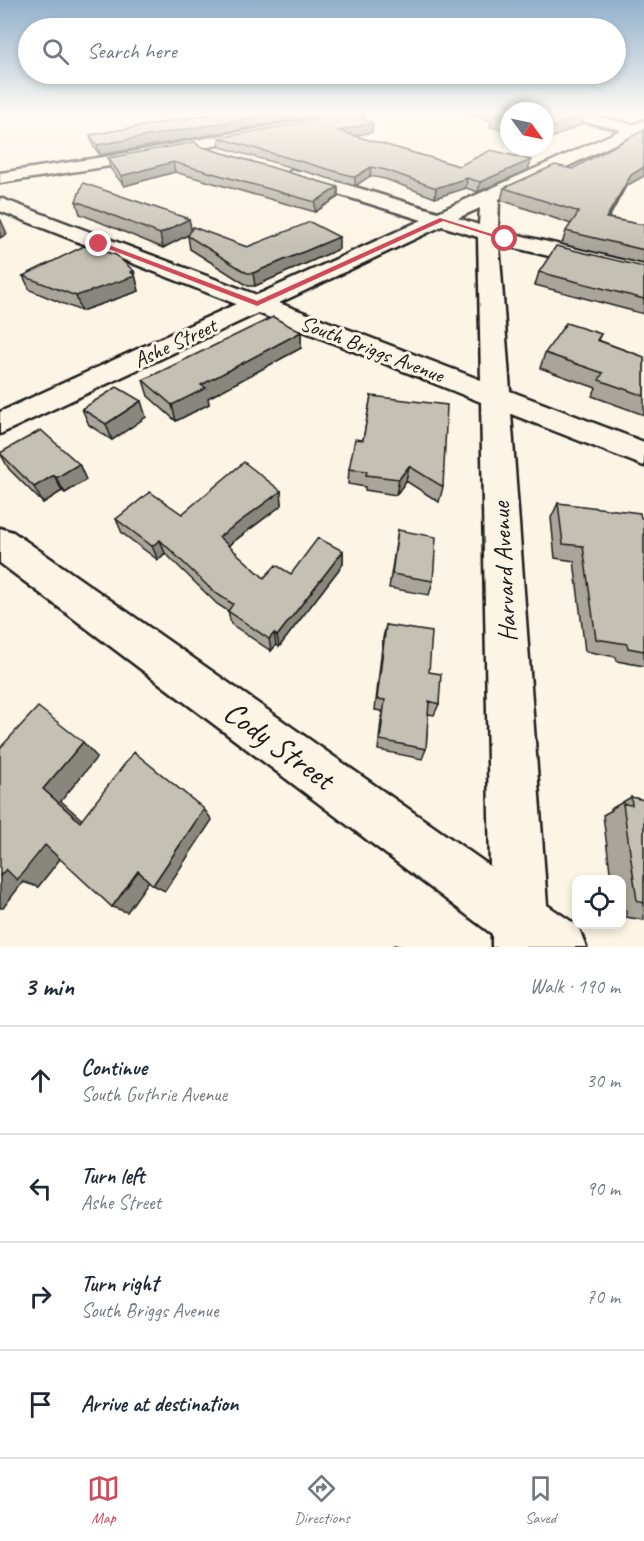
<!DOCTYPE html>
<html lang="en">
<head>
<meta charset="utf-8">
<style>
	:root { --surface:#fff; --page:#f2f2f3; --text:#1f2937; --muted:#747a83; --line:#e0e1e3; --accent:#d1495b }
	body { margin:0; font-family:Caveat,sans-serif; background:var(--page); color:var(--text) }
	.controls { position:absolute; right:18px; bottom:18px; display:grid; overflow:hidden; border-radius:12px; box-shadow:0 3px 9px #0003 }
	.controls button { width:54px; height:54px; display:grid; place-items:center; padding:0; border:0; border-bottom:2px solid var(--line); background:var(--surface); color:var(--text); font:30px sans-serif }
	.compass { position:absolute; left:500px; top:102px; width:54px; height:54px; border-radius:50%; background:var(--surface); box-shadow:0 3px 9px #0003; rotate:123deg }
	.stop { position:absolute; width:18px; height:18px; margin:-14px; border:4px solid #d1495b; border-radius:50%; background:#fff }
	.stop.end { background:#d1495b; border-color:#fff; box-shadow:0 2px 6px #0008 }
	.list { margin:0; padding:0; list-style:none }
	h2 { display:flex; justify-content:space-between; align-items:center; height:78px; margin:0; padding:0 24px; font-size:26px }
	h2 small { font-size:20px; font-weight:400; color:var(--muted) }
	.list li { display:grid; grid-template-columns:39px 1fr auto; gap:18px; align-items:center; box-sizing:border-box; height:108px; padding:0 24px; border-top:2px solid var(--line) }
	.list b { display:block; font-size:22px; white-space:nowrap }
	.list p { margin:0; font-size:20px; white-space:nowrap; color:var(--muted) }
	.list em { font-size:20px; font-style:normal; color:var(--muted) }
	.icon { flex:none; width:33px; height:33px; fill:none; stroke:currentColor; stroke-width:2; stroke-linecap:round; stroke-linejoin:round }
	.map { position:relative; flex:none; width:644px; height:947px; overflow:hidden }
	.search { position:absolute; background:var(--surface); box-shadow:0 3px 9px #0003; left:18px; right:18px; top:18px; height:66px; display:flex; align-items:center; gap:15px; box-sizing:border-box; padding:0 21px; border-radius:33px; color:var(--muted); font-size:22px }
	.sheet { height:510px; background:var(--surface) }
	nav { display:flex; justify-content:space-around; align-items:center; box-sizing:border-box; height:84px; border-top:2px solid var(--line); background:var(--surface); font-size:16px; color:var(--muted) }
	nav a { display:grid; justify-items:center; gap:3px }
	nav .on { color:var(--accent) }
	.map>svg:first-child { display:block }
	.lines { fill:none; stroke-linecap:round; stroke-linejoin:round }
	.street-casing { stroke:#1c1c1c; stroke-width:5 }
	.secondary-casing { stroke:#1c1c1c; stroke-width:5 }
	.street { fill:#fcf5e5; fill-rule:evenodd }
	.secondary { fill:#fcf5e5; fill-rule:evenodd }
	.wall { fill:#a9a59a; stroke:#1c1c1c; stroke-width:1.5 }
	.shaded-wall { fill:#89867d; stroke:#1c1c1c; stroke-width:1.5 }
	.building { fill:#c4c0b3; stroke:#1c1c1c; stroke-width:1.5 }
	.route { fill:#d1495b }
	.labels { text-anchor:middle; dominant-baseline:central; stroke-width:6; stroke-linejoin:round; paint-order:stroke }
	.far-street-label { font-size:22px; fill:#1c1c1c; stroke:#fcf5e5 }
	.street-label { font-size:26px; fill:#1c1c1c; stroke:#fcf5e5 }
	.near-street-label { font-size:32px; fill:#1c1c1c; stroke:#fcf5e5 }
</style>
</head>
<body>
<div class="map">
<svg width="644" height="947" viewBox="0 0 644 947">
	<rect width="100%" height="100%" fill="#fcf5e5"/>
	<filter id="ink" filterUnits="userSpaceOnUse"><feTurbulence type="fractalNoise" baseFrequency=".0167" numOctaves="2"/><feDisplacementMap in="SourceGraphic" scale="12" xChannelSelector="R" yChannelSelector="G"/><feConvolveMatrix kernelMatrix="1 2 1 2 8 2 1 2 1" color-interpolation-filters="sRGB"/></filter>
	<g filter="url(#ink)">
		<g class="lines">
			<g class="street-casing">
				<path id="street" d="M314 114H331L337 119 330 123Z
					M644 120V130L499 199 498 230 644 265V279L499 244 510 391 644 442V466L511 414 547 905 578 926 586 947H492V934L0 563V528L13 532 490 866 481 402 258 313 0 434V412L236 304 0 211V198L257 295 422 220 290 179 287 175 290 171H302L438 212ZM480 208 479 225 458 218ZM442 226 478 237 481 380 279 303Z"/>
			</g>
			<g class="secondary-casing">
				<path id="secondary" d="M337 114H364L357 118 110 166 0 183V173L110 156Z
					M561 114H585L644 127V135L563 117Z"/>
			</g>
			<use href="#street" class="street"/>
			<use href="#secondary" class="secondary"/>
		</g>
		<path class="wall" d="M203 114H314L313 116 100 155 93 146 90 135 205 115Z
			M464 114H509V132L490 127 491 121Z
			M545 114 582 124 545 141Z
			M372 132 355 136 459 166 531 160 528 170 478 192 466 188 435 198 385 179 370 176 355 186 220 147 219 138Z
			M199 146 338 187V197L315 212 175 172 124 186 110 168 108 158Z
			M626 186 609 218 644 225V264L562 244 566 231 571 224 501 200 504 188Z
			M76 201 189 219 191 230 247 247 339 249 255 286H248L190 249 188 236 189 234 163 248 80 214Z
			M644 267V314L535 285 539 272Z
			M134 271 139 291 81 311 30 290 23 276Z
			M301 332V348L208 398 209 404 176 421 148 396 143 380Z
			M601 334 598 340 644 357V415L592 396 596 388 540 368 545 353Z
			M371 396 443 487 439 502 406 481 396 495 365 490V487L348 484 349 469 363 440Z
			M82 409 146 417 112 440 89 425Z
			M0 453 79 464 86 480 65 493 62 491 43 503 9 469Z
			M281 491 282 505 228 546 264 578 291 574 343 551V564L279 647 276 645 271 651 231 624 228 611 217 604 165 553 158 560 122 533 116 519 182 514Z
			M558 503 644 519V666L617 661 616 657 585 651 574 561 555 558 551 518Z
			M398 530 433 581 429 595 389 588Z
			M386 625 439 704 434 715 428 714 426 749 422 759 378 750 382 711 375 710 383 638Z
			M631 797 644 800V920L626 917V910L621 908V879H611L603 815 612 810 611 809Z"/>
		<path class="shaded-wall" d="M273 114H314L313 116 100 155 97 145Z
			M581 114H585L582 124 545 141 548 129Z
			M373 123 372 132 337 139 338 131Z
			M531 160 528 170 478 192 480 182Z
			M173 162 175 172 124 186 121 176Z
			M371 167 370 176 355 186V177Z
			M644 167V176L626 186 602 230 606 218 631 175Z
			M467 178 466 188 435 198 436 188Z
			M338 187V197L315 212V202Z
			M189 219 192 233 163 248 160 234Z
			M1 220 7 234 0 238V221Z
			M339 237V249L255 286 253 273Z
			M134 271 139 291 81 311 76 296Z
			M301 332V348L208 398 209 404 176 421 172 405 201 385Z
			M141 401 146 417 112 440 106 424Z
			M79 464 86 480 65 493 56 478Z
			M409 466 406 481 396 495 399 479Z
			M54 475 62 491 43 503 34 487Z
			M281 491 282 505 222 550 219 537Z
			M160 540 165 553 158 560 152 546Z
			M343 551V564L279 647 277 636Z
			M274 633 276 645 271 651 269 639Z
			M83 742 97 757 61 801 96 832 80 822 43 789Z
			M204 809 212 820 165 891 153 885Z
			M45 845 64 854 38 887 23 882 3 908H0V876L6 869Z
			M138 871 151 878 127 912 112 907Z"/>
		<path class="building" d="M214 114H273L97 145 90 135Z
			M348 114H352L373 123 338 131 459 166 491 150 531 160 480 182 467 178 436 188 386 170 371 167 355 177 219 138Z
			M492 114H509V119Z
			M545 114H581L548 129 545 128Z
			M644 130V167L631 175 606 218 644 225V250L566 231 579 212 504 188 555 165 572 169Z
			M195 142 199 146 338 187 315 202 173 162 121 176 108 158Z
			M83 183 189 219 160 234 76 201Z
			M310 222 339 237 253 273H247L188 236 193 227 247 247Z
			M84 246 116 255 134 271 131 272 135 276 76 296 23 276Z
			M556 246 644 267V299L539 272Z
			M273 317 301 332 201 385 206 388 172 405 143 380Z
			M566 323 601 334 597 340 644 357V396L599 380 603 373 545 353Z
			M117 387 141 401 106 424 82 409Z
			M371 396 447 405 443 487 409 466 399 479 366 475 367 471 349 469 355 439 363 440Z
			M41 430 79 464 56 478 54 475 34 487 0 453Z
			M244 462 281 491 219 537 264 578 276 565 291 574 318 538 343 551 277 636 274 633 269 639 228 611 233 604 214 592 160 540 152 546 116 519 150 492 182 514Z
			M558 503 640 513 641 518 644 519V651L628 648 627 644 596 639 583 546 563 544Z
			M398 530 436 537 433 581 392 574Z
			M386 625 432 632 429 672 441 674 439 704 429 701 426 749 380 740 385 700 377 699Z
			M38 707 83 742 43 789 80 822 134 752 204 809 153 885 138 871 112 907 45 845 17 880 6 869 0 876V748Z
			M631 797 644 800V903L637 901 623 804 632 805Z
			M394 945 403 947H393Z"/>
	</g>
	<linearGradient id="sky" x2="0" y2="1"><stop stop-color="#91b0cc"/><stop offset="0.46" stop-color="#fefaf3"/><stop offset="1" stop-color="#fefaf3" stop-opacity="0"/></linearGradient>
	<rect width="644" height="246" fill="url(#sky)"/>
	<path class="route" d="M440 218 508 239 503 240 443 221 257 306 96 244 101 242 257 301Z"/>
	<g class="labels">
		<g class="far-street-label">
			<text transform="translate(175 343) rotate(-25)">Ashe Street</text>
			<text transform="translate(372 349) rotate(21)">South Briggs Avenue</text>
		</g>
		<g class="street-label">
			<text transform="translate(504 572) rotate(-93)">Harvard Avenue</text>
		</g>
		<g class="near-street-label">
			<text transform="translate(279 745) rotate(36)">Cody Street</text>
		</g>
	</g>
</svg>
<div class="controls">
<button><svg class="icon" aria-label="locate" viewBox="0 0 24 24"><circle cx="12" cy="12" r="6"/><path d="M12 2v4M12 18v4M2 12h4M18 12h4"/></svg></button>
</div>
<svg class="compass" viewBox="-18 -18 36 36"><path d="M0-13l5 13h-10z" fill="#e53935"/><path d="M0 13l5-13h-10z" fill="#747a83"/></svg>
<div class="stop" style="left:505px;top:239px"></div>
<div class="stop end" style="left:99px;top:244px"></div>
<div class="search"><svg class="icon" aria-label="search" viewBox="0 0 24 24"><circle cx="10" cy="10" r="6"/><path d="M15 15l6 6"/></svg>Search here</div>
</div>
<section class="sheet">
<h2>3 min<small>Walk · 190 m</small></h2>
<ul class="list">
<li><svg class="icon" aria-label="ahead" viewBox="0 0 24 24"><path d="M12 20V5M6 11l6-6 6 6"/></svg><div><b>Continue</b><p>South Guthrie Avenue</p></div><em>30 m</em></li>
<li><svg class="icon" aria-label="left" viewBox="0 0 24 24"><path d="M17 20v-9H6M10 6l-5 5 5 5"/></svg><div><b>Turn left</b><p>Ashe Street</p></div><em>90 m</em></li>
<li><svg class="icon" aria-label="right" viewBox="0 0 24 24"><path d="M7 20v-9h11M14 6l5 5-5 5"/></svg><div><b>Turn right</b><p>South Briggs Avenue</p></div><em>70 m</em></li>
<li><svg class="icon" aria-label="arrive" viewBox="0 0 24 24"><path d="M6 21V4h12l-3 4 3 4H6"/></svg><div><b>Arrive at destination</b></div></li>
</ul>
</section>
<nav>
<a class="on"><svg class="icon" aria-label="map" viewBox="0 0 24 24"><path d="M3 6l6-2 6 2 6-2v14l-6 2-6-2-6 2zM9 4v14M15 6v14"/></svg>Map</a>
<a><svg class="icon" aria-label="directions" viewBox="0 0 24 24"><path d="M12 3l9 9-9 9-9-9zM9 14v-3h6M13 9l2 2-2 2"/></svg>Directions</a>
<a><svg class="icon" aria-label="saved" viewBox="0 0 24 24"><path d="M7 4h10v16l-5-4-5 4z"/></svg>Saved</a>
</nav>
</body>
</html>
